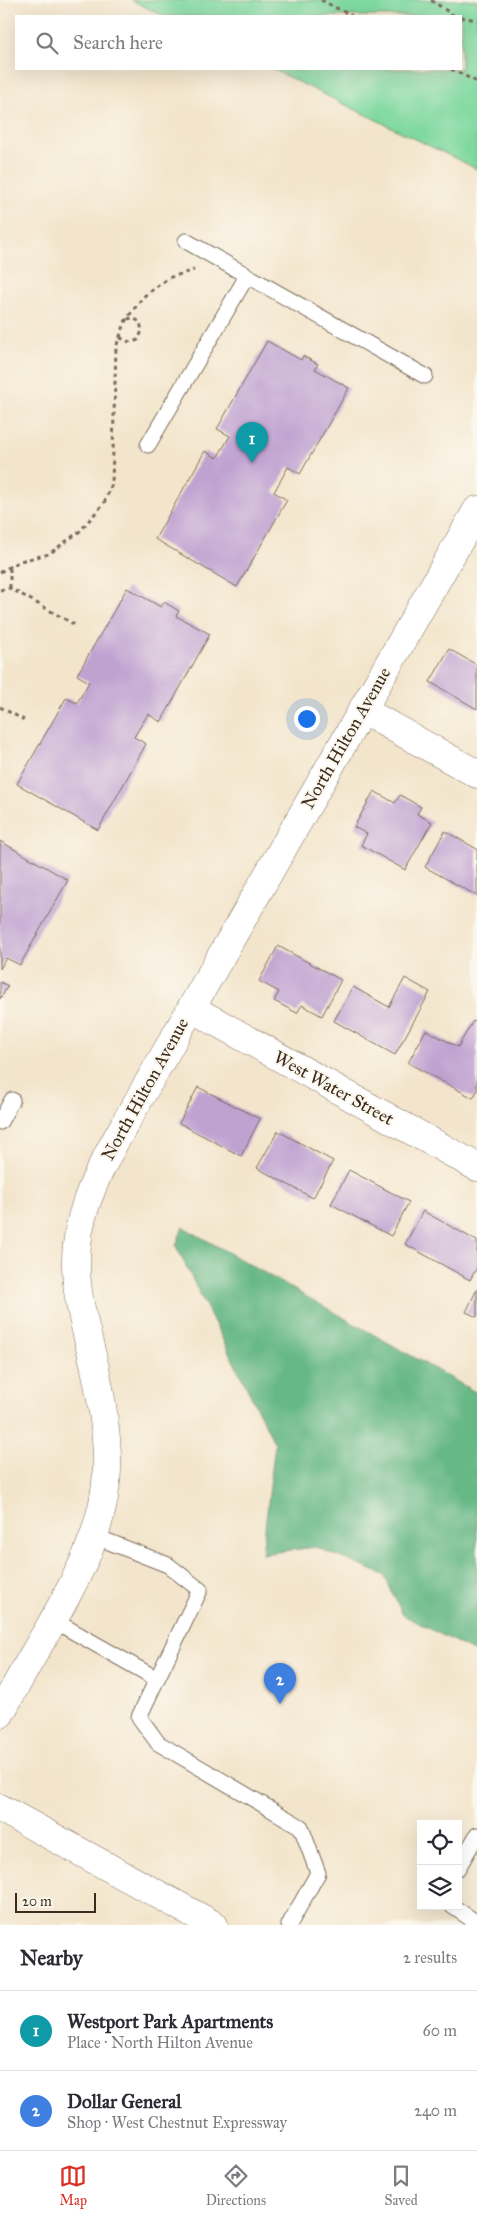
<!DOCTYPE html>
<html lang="en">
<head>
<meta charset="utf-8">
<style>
	:root { --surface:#fff; --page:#f2f2f3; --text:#2b2b33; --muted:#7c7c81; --line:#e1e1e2; --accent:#d93025 }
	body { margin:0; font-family:"IM FELL Great Primer",serif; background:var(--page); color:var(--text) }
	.controls { position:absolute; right:15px; bottom:15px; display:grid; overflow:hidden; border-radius:0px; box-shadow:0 5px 20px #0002 }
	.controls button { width:45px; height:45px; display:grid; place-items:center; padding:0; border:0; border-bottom:1px solid var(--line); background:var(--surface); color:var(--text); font:25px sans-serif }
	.scale { position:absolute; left:15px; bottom:12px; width:81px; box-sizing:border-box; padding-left:5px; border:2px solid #3b2a1e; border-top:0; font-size:14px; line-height:18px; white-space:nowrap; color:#3b2a1e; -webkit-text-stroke:4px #fbf7ec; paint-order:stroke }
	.you { position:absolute; left:306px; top:718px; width:18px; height:18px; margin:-12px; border:4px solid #fff; border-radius:50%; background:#1a73e8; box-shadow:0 0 0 8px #1a73e833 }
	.badge { display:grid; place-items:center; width:32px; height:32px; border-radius:50%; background:var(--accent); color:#fff; font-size:16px; font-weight:700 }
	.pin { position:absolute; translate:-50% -41px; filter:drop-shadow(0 1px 2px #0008) }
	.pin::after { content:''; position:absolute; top:26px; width:18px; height:15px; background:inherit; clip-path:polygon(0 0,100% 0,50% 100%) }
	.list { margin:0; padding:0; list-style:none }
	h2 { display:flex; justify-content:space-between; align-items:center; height:65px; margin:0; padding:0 20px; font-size:21px }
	h2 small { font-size:16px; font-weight:400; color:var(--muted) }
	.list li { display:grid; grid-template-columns:32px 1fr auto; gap:15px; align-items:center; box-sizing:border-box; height:80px; padding:0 20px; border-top:1px solid var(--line) }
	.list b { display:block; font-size:19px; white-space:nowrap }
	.list p { margin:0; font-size:16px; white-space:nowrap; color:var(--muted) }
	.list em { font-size:16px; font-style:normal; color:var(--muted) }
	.icon { flex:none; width:28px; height:28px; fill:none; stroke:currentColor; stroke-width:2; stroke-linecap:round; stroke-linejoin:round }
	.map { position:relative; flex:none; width:477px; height:1925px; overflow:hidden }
	.search { position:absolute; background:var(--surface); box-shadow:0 5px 20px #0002; left:15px; right:15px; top:15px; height:55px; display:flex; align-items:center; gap:12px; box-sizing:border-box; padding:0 18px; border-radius:0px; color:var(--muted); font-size:19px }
	.sheet { height:225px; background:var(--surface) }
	nav { display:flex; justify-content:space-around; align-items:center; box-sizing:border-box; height:70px; border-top:1px solid var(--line); background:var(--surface); font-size:14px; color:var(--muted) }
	nav a { display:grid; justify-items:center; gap:2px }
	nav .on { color:var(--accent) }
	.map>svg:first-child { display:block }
	.green { fill:#7ed89f; stroke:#5c815e }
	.forest { fill:#66b886; stroke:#507152 }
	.building { fill:#c0a2d1 }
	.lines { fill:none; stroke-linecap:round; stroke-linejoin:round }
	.service-casing { stroke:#7b6b5b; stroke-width:17 }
	.minor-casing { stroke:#7b6b5b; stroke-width:29 }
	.tertiary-casing { stroke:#7b6b5b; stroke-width:29 }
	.primary-casing { stroke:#7b6b5b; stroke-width:29 }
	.path { stroke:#7b6b5b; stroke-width:3; stroke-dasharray:4 4; stroke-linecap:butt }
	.service { stroke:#fff; stroke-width:15 }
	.minor { stroke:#fff; stroke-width:28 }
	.tertiary { stroke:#fff; stroke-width:28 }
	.primary { stroke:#fff; stroke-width:28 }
	.labels { text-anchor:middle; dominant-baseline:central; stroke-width:4; stroke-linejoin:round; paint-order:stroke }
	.street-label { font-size:18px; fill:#3b2a1e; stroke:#fbf7ec }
</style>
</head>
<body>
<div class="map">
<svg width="477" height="1925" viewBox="0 0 477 1925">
	<rect width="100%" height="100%" fill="#fbf7ec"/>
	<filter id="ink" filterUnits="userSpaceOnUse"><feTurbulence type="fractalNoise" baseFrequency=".02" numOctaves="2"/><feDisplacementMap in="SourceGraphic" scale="10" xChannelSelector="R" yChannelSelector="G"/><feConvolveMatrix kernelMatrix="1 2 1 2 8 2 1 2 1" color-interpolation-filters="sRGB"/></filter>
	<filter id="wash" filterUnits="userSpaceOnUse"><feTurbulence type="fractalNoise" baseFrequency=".0096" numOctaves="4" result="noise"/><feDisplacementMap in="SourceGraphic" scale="20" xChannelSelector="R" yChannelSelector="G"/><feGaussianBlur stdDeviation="1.12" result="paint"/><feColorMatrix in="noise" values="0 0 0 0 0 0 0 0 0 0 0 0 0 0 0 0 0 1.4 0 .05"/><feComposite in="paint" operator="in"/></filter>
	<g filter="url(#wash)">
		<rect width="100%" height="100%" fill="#f3e5cc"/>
		<path class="green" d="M131 0H477V169L272 69H461V16H164Z"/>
		<path class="forest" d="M183 1227 477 1393V1653L403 1615 384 1575 315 1547 262 1554 275 1444 176 1246Z"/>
		<g id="blocks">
			<path class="building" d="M267 341 301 360 303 356 318 364 315 369 349 388 300 474 288 467 274 492 287 500 237 587 155 539 205 451 217 458 230 436 217 429Z
				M127 588 161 607 164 602 179 611 176 616 210 634 161 722 148 714 134 737 146 744 98 830 17 784 66 698 77 703 89 682 77 675Z
				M449 649 477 665V709L430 682Z
				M374 791 395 803 400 795 421 807 417 814 432 822 405 870 361 845 367 834 354 827Z
				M445 831 477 849V896L425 867Z
				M0 841 68 880 20 965 6 958 0 969Z
				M278 946 341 980 322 1016 302 1005 297 1013 274 1001 279 992 259 981Z
				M405 978 430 992 395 1055 334 1021 353 987 389 1007Z
				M0 982 8 986 0 999Z
				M473 1021 477 1023V1091L473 1098 408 1063 426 1030 458 1047Z
				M198 1087 260 1119 241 1156 179 1123Z
				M278 1131 333 1161 313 1198 257 1168Z
				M349 1170 409 1202 391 1236 331 1204Z
				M423 1211 477 1241V1267L470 1280 405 1244Z
				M477 1289V1317L466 1312Z"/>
		</g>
	</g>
	<g filter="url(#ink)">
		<use href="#blocks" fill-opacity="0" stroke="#7b6b5b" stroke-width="1"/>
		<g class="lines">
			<g class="service-casing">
				<path id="service" d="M186 241 425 376
					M148 445 247 276
					M0 1122 12 1100
					M53 1620 157 1679 200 1590 168 1565 94 1536
					M157 1679 139 1717 158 1743 301 1827 318 1873 289 1925
					M458 1868 477 1835
					M452 1906 477 1923"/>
			</g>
			<g class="minor-casing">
				<path id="minor" d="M362 710 477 774
					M191 1008 477 1167"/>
			</g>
			<g class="tertiary-casing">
				<path id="tertiary" d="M0 1714C16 1685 32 1656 49 1628 77 1578 105 1528 107 1470 108 1436 102 1401 95 1368 86 1327 72 1288 77 1245 81 1200 105 1159 127 1120L477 510"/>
			</g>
			<g class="primary-casing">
				<path id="primary" d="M0 1808 214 1925"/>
			</g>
			<path class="path" d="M321 0 352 16
				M431 0 453 15 459 16
				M461 17 477 20
				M451 69 477 82
				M120 337C126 342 130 343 138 340L142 331 140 322 133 318 127 319
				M0 572 20 561 49 554 80 531 104 503 112 484 116 347 126 320 143 297 168 278 194 270
				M10 588V567
				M0 590 10 588 77 626
				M0 707 24 720"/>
			<use href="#service" class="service"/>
			<use href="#minor" class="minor"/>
			<use href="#tertiary" class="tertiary"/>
			<use href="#primary" class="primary"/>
		</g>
	</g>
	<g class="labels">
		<g class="street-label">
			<text transform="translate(346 738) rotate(-60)">North Hilton Avenue</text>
			<text transform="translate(334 1088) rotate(29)">West Water Street</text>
			<text transform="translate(145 1089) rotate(-61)">North Hilton Avenue</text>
		</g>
	</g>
</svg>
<div class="controls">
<button><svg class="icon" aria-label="locate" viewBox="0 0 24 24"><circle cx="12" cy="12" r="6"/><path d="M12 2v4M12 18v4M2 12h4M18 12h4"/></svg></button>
<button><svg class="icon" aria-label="layers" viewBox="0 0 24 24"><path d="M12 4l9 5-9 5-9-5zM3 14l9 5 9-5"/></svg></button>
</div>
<div class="scale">20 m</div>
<div class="you"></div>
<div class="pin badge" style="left:252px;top:463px;background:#0f9aa8">1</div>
<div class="pin badge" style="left:280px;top:1704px;background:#3f7fe0">2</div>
<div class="search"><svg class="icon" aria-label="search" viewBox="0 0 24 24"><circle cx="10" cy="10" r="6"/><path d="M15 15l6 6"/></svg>Search here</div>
</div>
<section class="sheet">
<h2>Nearby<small>2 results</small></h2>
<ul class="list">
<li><span class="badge" style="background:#0f9aa8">1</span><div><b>Westport Park Apartments</b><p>Place · North Hilton Avenue</p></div><em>60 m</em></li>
<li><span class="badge" style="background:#3f7fe0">2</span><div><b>Dollar General</b><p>Shop · West Chestnut Expressway</p></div><em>240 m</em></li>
</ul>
</section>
<nav>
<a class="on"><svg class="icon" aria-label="map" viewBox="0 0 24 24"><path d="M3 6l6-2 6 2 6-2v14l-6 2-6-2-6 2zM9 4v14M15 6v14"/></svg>Map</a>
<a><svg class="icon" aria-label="directions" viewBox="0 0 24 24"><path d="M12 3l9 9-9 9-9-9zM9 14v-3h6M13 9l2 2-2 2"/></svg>Directions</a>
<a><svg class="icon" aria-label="saved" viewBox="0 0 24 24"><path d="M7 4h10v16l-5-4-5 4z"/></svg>Saved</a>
</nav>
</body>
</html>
